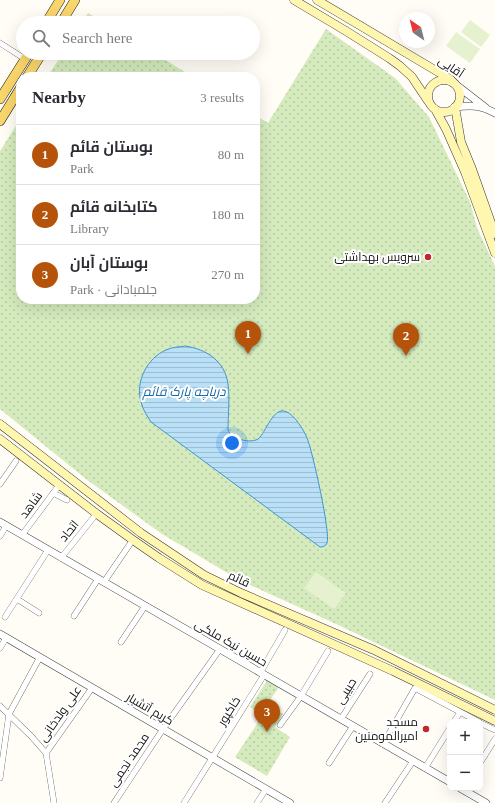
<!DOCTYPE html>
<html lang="en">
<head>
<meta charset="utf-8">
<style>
	:root { --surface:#fff; --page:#f7f7f7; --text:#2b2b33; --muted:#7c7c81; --line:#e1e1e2; --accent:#b45309 }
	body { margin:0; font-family:"Times New Roman",Cairo,serif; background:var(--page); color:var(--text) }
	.controls { position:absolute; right:12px; bottom:12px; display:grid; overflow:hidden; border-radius:8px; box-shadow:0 4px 16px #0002 }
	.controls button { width:36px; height:36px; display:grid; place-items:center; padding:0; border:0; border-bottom:1px solid var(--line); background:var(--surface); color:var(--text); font:20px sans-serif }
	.compass { position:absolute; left:399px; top:12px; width:36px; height:36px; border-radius:50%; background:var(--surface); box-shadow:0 4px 16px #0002; rotate:325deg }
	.you { position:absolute; left:232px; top:443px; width:14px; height:14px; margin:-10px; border:3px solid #fff; border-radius:50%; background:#1a73e8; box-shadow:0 0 0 6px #1a73e833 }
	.badge { display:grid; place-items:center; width:26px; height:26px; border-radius:50%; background:var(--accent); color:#fff; font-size:13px; font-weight:700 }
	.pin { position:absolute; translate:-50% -33px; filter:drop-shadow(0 1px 2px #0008) }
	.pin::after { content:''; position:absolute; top:21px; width:14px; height:12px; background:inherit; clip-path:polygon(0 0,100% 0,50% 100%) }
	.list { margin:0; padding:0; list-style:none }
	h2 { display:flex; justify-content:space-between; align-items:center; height:52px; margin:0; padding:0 16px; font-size:17px }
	h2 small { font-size:13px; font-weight:400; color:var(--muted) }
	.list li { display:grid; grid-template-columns:26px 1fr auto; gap:12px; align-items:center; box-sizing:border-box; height:60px; padding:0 16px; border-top:1px solid var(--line) }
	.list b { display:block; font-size:15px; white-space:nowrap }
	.list p { margin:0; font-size:13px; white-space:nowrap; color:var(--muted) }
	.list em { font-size:13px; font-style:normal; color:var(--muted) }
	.icon { flex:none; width:22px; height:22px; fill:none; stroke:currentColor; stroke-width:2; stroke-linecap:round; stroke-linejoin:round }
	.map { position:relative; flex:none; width:495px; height:803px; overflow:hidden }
	.search { position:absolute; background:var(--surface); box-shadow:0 4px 16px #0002; left:16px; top:16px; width:244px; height:44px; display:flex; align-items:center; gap:10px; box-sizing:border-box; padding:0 14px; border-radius:22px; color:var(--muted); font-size:15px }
	.panel { position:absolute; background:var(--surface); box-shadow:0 4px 16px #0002; left:16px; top:72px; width:244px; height:232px; border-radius:16px }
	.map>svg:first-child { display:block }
	.park { fill:url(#park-dots) }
	.pitch { fill:#e6f2cf }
	.water { fill:url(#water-rules); stroke:#3f96cf }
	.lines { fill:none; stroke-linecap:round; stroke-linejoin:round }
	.minor-casing { stroke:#444; stroke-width:6 }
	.tertiary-casing { stroke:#444; stroke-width:8 }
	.secondary-casing { stroke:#333; stroke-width:9 }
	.primary-casing { stroke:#222; stroke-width:10 }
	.minor { stroke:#fff; stroke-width:5.5 }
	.tertiary { stroke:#fff; stroke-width:7 }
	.secondary { stroke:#fff6b0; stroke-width:8 }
	.primary { stroke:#f9d66b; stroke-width:9 }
	.poi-dot { fill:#c4262e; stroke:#fff; stroke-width:1.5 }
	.labels { text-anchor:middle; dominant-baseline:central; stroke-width:4; stroke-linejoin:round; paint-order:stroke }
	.street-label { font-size:12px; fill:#111; stroke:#fff }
	.poi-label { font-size:12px; fill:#111; stroke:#fff; text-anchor:end }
	.water-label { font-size:13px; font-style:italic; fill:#1768a6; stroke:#fff }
</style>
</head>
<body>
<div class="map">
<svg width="495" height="803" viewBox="0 0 495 803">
	<defs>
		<pattern id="park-dots" width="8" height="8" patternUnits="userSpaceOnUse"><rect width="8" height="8" fill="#d5ebbd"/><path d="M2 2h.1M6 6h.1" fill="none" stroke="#b6c8a1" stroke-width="1.8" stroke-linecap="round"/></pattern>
		<pattern id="water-rules" width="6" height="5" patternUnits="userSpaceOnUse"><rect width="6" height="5" fill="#b9e0f7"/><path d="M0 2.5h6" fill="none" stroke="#9ebfd3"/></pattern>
	</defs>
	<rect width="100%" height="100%" fill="#fffdf5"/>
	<path class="park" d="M88 13 105 23H82Z
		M326 29 395 78 429 117 470 202 477 228 495 266V700L334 623 241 581 162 534 86 479 0 409V151L21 118V299H255V115L268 123Z
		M63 53H154L193 77H47Z
		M268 679 280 686 267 704 283 714 275 727 290 737 267 776 235 757 263 715 250 707Z"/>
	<path class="pitch" d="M470 20 490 35 481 47 461 32Z
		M456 32 480 49 470 63 446 46Z
		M316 572 346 593 334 609 304 588Z"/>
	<path class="water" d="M185 346C206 349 225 361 228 384 230 399 228 415 228 430 230 435 234 438 240 439 244 441 253 442 258 439 266 433 273 405 287 412 294 415 304 430 307 438 312 449 331 534 327 543 326 546 323 547 320 547L151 422C147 416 143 410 141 402 135 382 147 358 166 350 172 347 179 347 185 346Z"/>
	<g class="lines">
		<g class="minor-casing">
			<path id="minor" d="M0 43 25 59
				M0 484 16 461
				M53 493 67 500
				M22 535 57 488
				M0 536 6 526
				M61 558 93 518
				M104 582 130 544
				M17 599 39 613
				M74 616 98 579
				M5 617 48 550
				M121 642 145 606
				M0 648 6 638
				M260 673 285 630
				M0 706 31 736 46 753 54 803
				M341 719 370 674
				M454 722 460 712
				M480 723 495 730
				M280 725 301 696 328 651
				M383 744 415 688 479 722
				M46 753 92 688
				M329 763 353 726
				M480 763 495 739
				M425 768 450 728
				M0 778 9 714 40 657
				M114 803 163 729 220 649
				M184 803 264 675
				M257 803 266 789
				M385 803 413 761"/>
		</g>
		<g class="tertiary-casing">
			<path id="tertiary" d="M455 84 486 108
				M455 107C471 105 480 105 495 113
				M0 522 450 782
				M0 634 290 803
				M460 788 486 803"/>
		</g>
		<g class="secondary-casing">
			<path id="secondary" d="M294 0 346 31 389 58 400 66 412 77 428 101
				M317 0 450 79 455 84
				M428 96a16 16 0 1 1 32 0a16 16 0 1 1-32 0Z
				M455 107 461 142 472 169 495 234
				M435 109 446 129 465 172 495 253
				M0 424 141 533 204 575 241 593 374 650 495 710
				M0 439 97 514 133 540 159 558 202 585 393 671 495 721"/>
		</g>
		<g class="primary-casing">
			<path id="primary" d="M46 23 60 0
				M61 23 75 0
				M27 77 42 53
				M0 99 29 53
				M0 121 21 87"/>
		</g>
		<use href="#minor" class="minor"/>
		<use href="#tertiary" class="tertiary"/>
		<use href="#secondary" class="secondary"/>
		<use href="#primary" class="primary"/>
	</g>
	<g class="poi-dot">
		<circle cx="428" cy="257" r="4"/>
		<circle cx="426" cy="729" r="4"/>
	</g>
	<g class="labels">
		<g class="street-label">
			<text transform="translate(451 67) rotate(34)">آقایی</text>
			<text transform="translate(31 505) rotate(-54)">شاهد</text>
			<text transform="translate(69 531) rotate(-51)">اتحاد</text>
			<text transform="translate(239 579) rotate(25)">قائم</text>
			<text transform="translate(231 643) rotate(30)">حسین نیک ملکی</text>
			<text transform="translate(346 691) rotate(-58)">حبیبی</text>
			<text transform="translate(150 709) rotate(30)">کریم آتشبار</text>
			<text transform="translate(229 711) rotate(-58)">خاکپور</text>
			<text transform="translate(60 714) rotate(-55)">علی ولدخانی</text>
			<text transform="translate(129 760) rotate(-56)">محمد نجمی</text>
		</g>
		<g class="poi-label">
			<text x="420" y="257">سرویس بهداشتی</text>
			<text x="418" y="722">مسجد<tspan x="418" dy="14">امیرالمومنین</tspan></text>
		</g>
		<g class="water-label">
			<text x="184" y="391">دریاچه پارک قائم</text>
		</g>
	</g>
</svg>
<div class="controls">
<button>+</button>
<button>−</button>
</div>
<svg class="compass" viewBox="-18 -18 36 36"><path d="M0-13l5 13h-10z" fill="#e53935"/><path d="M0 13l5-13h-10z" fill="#7c7c81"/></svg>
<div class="you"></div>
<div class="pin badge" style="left:248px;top:354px">1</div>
<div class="pin badge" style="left:406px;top:356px">2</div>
<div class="pin badge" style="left:267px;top:732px">3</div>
<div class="search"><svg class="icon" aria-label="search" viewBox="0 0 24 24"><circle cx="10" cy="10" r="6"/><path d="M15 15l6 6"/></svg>Search here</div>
<section class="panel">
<h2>Nearby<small>3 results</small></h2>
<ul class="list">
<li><span class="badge">1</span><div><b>بوستان قائم</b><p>Park</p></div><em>80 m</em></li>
<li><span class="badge">2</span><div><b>کتابخانه قائم</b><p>Library</p></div><em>180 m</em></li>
<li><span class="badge">3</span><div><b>بوستان آبان</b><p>Park · جلمبادانی</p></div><em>270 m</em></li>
</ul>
</section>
</div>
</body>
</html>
